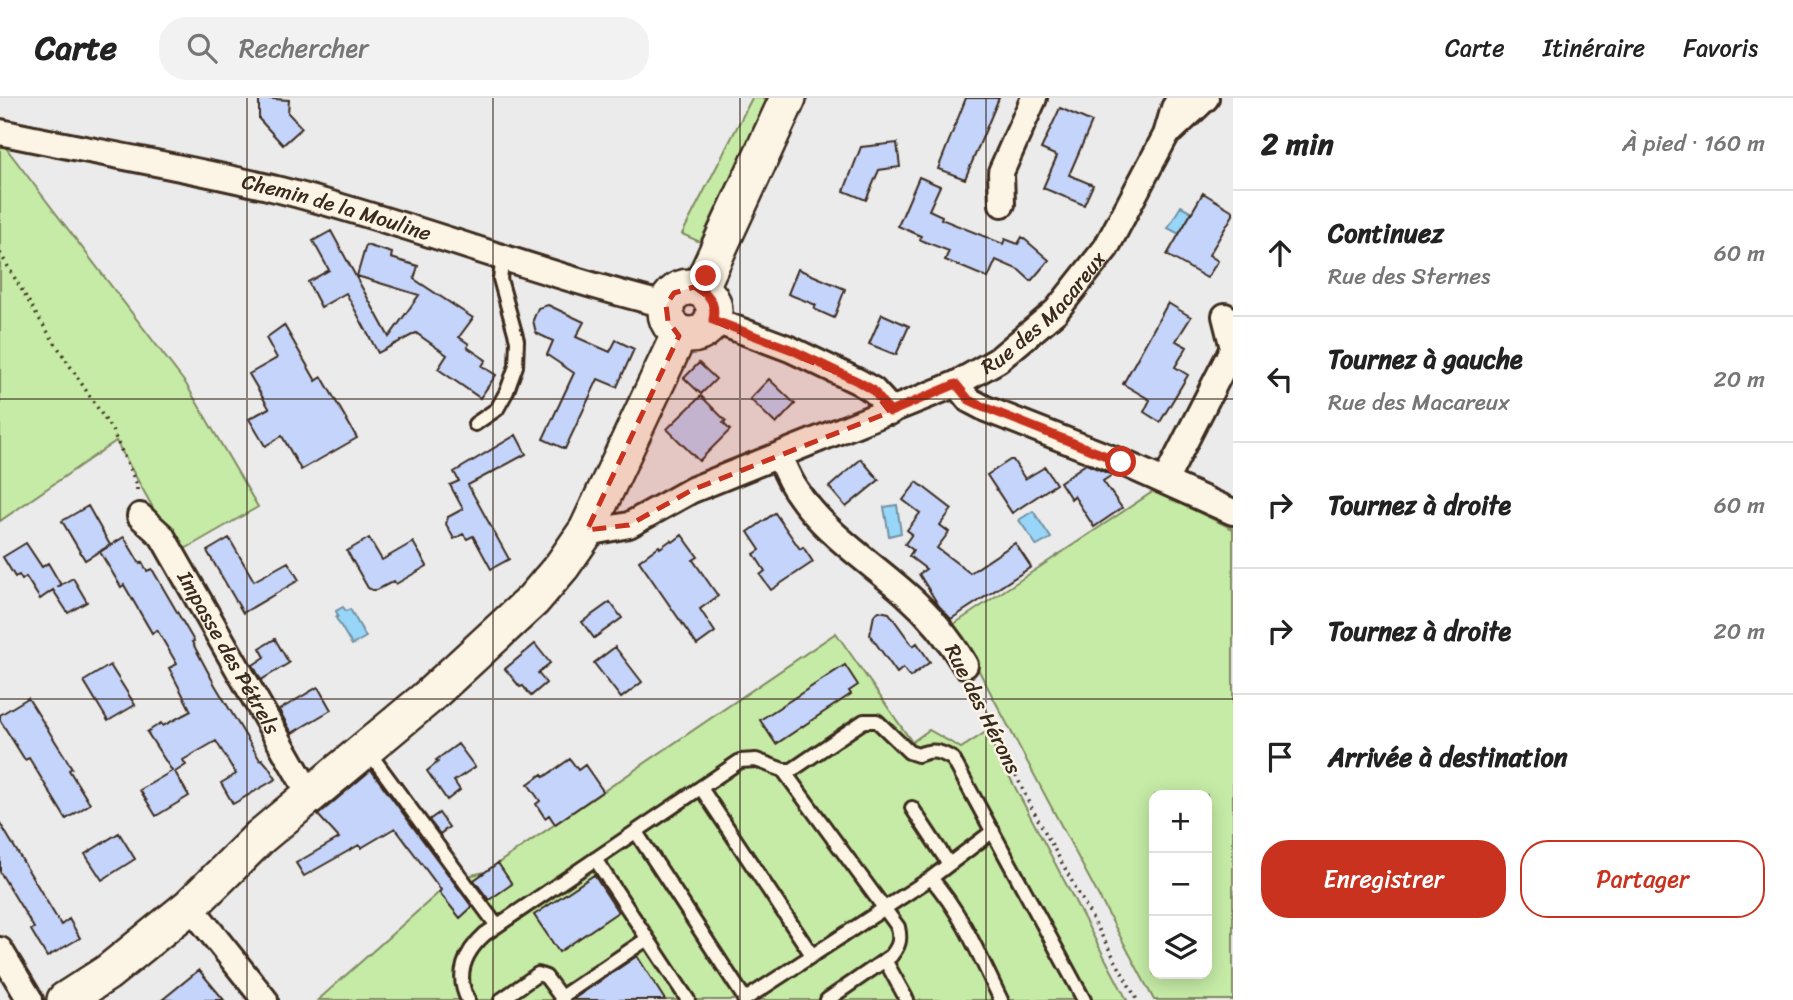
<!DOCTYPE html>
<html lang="fr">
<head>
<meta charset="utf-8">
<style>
	:root { --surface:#fff; --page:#f2f2f2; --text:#222; --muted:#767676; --line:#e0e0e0; --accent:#c8321e }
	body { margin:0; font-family:Sriracha,sans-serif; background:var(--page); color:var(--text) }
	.controls { position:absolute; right:21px; bottom:21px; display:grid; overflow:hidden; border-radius:14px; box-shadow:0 4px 18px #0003 }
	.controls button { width:63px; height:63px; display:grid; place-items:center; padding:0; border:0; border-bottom:2px solid var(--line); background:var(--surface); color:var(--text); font:35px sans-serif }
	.stop { position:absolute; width:21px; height:21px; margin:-16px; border:5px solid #c8321e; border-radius:50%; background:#fff }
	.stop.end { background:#c8321e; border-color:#fff; box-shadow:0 2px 7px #0008 }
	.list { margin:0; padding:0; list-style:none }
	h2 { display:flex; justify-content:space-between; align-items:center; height:91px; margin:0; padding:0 28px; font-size:30px }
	h2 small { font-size:23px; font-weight:400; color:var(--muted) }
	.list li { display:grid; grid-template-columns:46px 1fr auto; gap:21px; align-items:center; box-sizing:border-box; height:126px; padding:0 28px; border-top:2px solid var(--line) }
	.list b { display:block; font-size:26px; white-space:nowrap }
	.list p { margin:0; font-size:23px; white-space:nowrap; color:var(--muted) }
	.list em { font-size:23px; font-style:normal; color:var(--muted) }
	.actions { display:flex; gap:14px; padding:21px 28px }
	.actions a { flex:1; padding:16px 0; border:2px solid var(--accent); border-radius:28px; text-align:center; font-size:24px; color:var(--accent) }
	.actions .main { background:var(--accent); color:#fff }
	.icon { flex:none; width:38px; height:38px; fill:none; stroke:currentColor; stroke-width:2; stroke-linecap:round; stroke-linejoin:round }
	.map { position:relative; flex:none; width:1233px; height:902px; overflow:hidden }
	header { display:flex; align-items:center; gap:42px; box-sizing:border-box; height:98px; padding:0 35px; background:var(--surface); border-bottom:2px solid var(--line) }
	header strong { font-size:33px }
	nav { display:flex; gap:38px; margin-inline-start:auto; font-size:24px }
	.search { width:490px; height:63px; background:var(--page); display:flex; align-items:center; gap:18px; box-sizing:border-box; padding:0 24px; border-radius:28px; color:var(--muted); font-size:26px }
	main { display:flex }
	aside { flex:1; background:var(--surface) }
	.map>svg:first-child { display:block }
	.green { fill:#c5eba6; stroke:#808a62; stroke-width:2; fill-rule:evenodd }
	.water { fill:#97d6f8; stroke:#7291a1; stroke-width:2 }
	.building { fill:#c4d4fa; stroke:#3b2a1e; stroke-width:2 }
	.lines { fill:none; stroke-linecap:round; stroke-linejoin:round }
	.lane-casing { stroke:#3b2a1e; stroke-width:18 }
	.street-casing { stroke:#3b2a1e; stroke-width:30 }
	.secondary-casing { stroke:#3b2a1e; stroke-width:40 }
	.path { stroke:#3b2a1e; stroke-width:3.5; stroke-dasharray:2 5; stroke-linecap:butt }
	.lane { stroke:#fcf5e5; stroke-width:12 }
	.street { stroke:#fcf5e5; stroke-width:24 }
	.secondary { stroke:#fcf5e5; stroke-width:35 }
	.route { stroke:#c8321e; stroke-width:9 }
	.marked { fill:#c8321e; fill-opacity:0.2; stroke:#c8321e; stroke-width:5; stroke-dasharray:14 9; stroke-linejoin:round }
	.grid { fill:none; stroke:#3b2a1e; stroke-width:2; stroke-opacity:0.55 }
	.labels { text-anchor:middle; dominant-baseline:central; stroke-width:5; stroke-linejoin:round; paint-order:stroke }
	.street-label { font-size:21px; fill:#3b2a1e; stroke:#fcf5e5 }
</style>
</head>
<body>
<header>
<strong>Carte</strong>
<div class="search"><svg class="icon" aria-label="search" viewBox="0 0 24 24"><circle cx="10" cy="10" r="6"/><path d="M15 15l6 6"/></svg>Rechercher</div>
<nav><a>Carte</a><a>Itinéraire</a><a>Favoris</a></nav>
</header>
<main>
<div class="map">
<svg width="1233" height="902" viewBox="0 0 1233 902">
	<rect width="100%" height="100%" fill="#ebebeb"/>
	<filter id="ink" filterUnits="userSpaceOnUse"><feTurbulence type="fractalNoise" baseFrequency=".0143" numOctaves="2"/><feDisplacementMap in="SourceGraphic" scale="14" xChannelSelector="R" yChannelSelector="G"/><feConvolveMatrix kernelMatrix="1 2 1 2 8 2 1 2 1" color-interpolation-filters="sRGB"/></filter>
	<g filter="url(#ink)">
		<path class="green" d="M752 0H768L700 144 682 136Z
			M0 42 186 286 258 409 178 455 116 343 0 423Z
			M1154 393 1233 431V902H1154L954 526ZM1154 697H1207V876H1154Z
			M836 535 912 644 929 632 961 650 986 634 1127 902H318L454 781 485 774Z"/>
		<path class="water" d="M1181 108 1192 114 1179 136 1168 130Z
			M897 407 901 435 889 438 884 409Z
			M1033 413 1051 440 1037 448 1019 422Z
			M343 509 346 513 350 511 366 539 352 547 336 520 338 518 336 513Z"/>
		<path class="building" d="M259 0 289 2 288 15 302 30 283 47 259 21Z
			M966 0H999L965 81 938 71Z
			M1060 10 1092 24 1069 77 1093 87 1084 107 1043 90 1057 58 1041 51Z
			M897 45 900 69 879 72 866 102 844 93 861 49Z
			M919 79 940 88 929 112 942 118 941 121 1003 146 1005 141 1018 146 1022 139 1049 162 1031 183 1019 172 996 162 988 180 945 162 949 153 920 142 921 138 898 128Z
			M1203 95 1233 113V117L1209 157 1218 163 1207 180 1167 157Z
			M331 133 389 239 419 197 357 178 366 147 392 155 391 160 418 168 414 181 473 220 459 239 469 246 467 249 486 262 482 268 496 277 480 300 438 271 447 257 416 235 378 255 346 195 321 209 308 184 329 172 313 143Z
			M798 171 845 191 834 220 814 211 816 207 788 196Z
			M1168 205 1191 219 1176 243 1187 249 1175 269 1188 277 1160 324 1144 314 1150 302 1123 286Z
			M548 207 584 224 576 239 610 254 616 242 634 251 617 289 598 281 565 351 543 341 574 275 547 257 553 243 536 235 533 222 538 210Z
			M882 216 909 228 896 257 869 246Z
			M284 227 316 283 322 279 357 340 301 372 282 338 265 348 249 321 269 310 249 276 277 260 266 240Z
			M699 265 716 281 701 296 684 280Z
			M769 281 795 306 776 326 750 301Z
			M701 298 726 323 723 325 730 332 699 363 667 331Z
			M516 337 526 356 468 387 509 461 491 471 473 438 467 441 463 436 454 441 446 426 448 419 463 411 450 387 459 383 454 374Z
			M861 361 879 382 846 409 829 389Z
			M1010 362H1013L1025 381 1045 369 1056 386 1012 415 987 377Z
			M1086 366 1112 377 1103 383 1122 410 1094 429 1074 398 1071 401 1060 384Z
			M917 384 952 411 940 427 949 434 937 450 970 475 1015 445 1031 469 951 521 939 508 919 476 926 471 909 458 913 452 905 446 912 436 907 432 920 415 903 402Z
			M88 408 110 447 85 462 62 423Z
			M775 415 800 451 803 449 813 464 771 492 760 477 765 473 754 456 760 452 748 434Z
			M682 437 698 459 693 462 718 498 700 511 715 534 697 547 639 463 659 448 660 450 671 442 673 444Z
			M124 439 140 466 142 464 147 473 152 471 194 543 192 544 215 587 260 662 262 661 268 668 276 681 233 706 221 685 236 676 216 643 183 662 186 667 175 674 189 698 156 718 140 692 172 673 147 634 161 625 163 628 191 613 169 570 177 566 157 532 152 535 124 487 121 489 100 454Z
			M229 440 254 483 288 464 299 482 243 515 207 453Z
			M369 440 382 462 413 444 427 468 396 486 394 483 377 492H372L368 490 347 453Z
			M26 445 42 469 48 465 61 487 57 489 73 480 87 504 68 515 53 492 40 501 26 479 22 482 19 477 15 479 3 459Z
			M610 504 622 520 594 540 582 524Z
			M879 513 889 515 913 548 917 545 930 564 910 579 903 570 897 575 870 537 874 517Z
			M275 541 289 565 261 582 253 567 265 559 260 550Z
			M535 546 550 565 538 575 546 585 531 598 523 588 520 589 505 571Z
			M615 549 642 584 621 600 594 565Z
			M110 567 135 607 108 623 84 583Z
			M845 567 858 587 849 593 851 596 776 646 760 622Z
			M318 589 331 612 292 635 279 612Z
			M28 600 72 670 69 672 90 706 66 721 29 660 25 662 0 622V617Z
			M458 646 475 669 454 683 460 692 447 702 427 673 438 664 436 662Z
			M570 661 578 672 585 667 603 693 555 726 549 717 545 720 536 706 540 703 528 686 542 676 544 679Z
			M371 672 472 809 460 820 439 794 441 792 395 730 361 750 359 747 304 778 296 765 339 740 318 717Z
			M439 715 449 729 440 736 429 722Z
			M0 725 61 827 69 821 80 840 47 859 31 832 34 830 0 774Z
			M119 735 135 761 102 782 85 756Z
			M498 765 512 786 489 802 474 782Z
			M594 777 618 814 559 854 534 817Z
			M637 858 665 902H572Z
			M199 872 224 902H162Z"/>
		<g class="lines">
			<g class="lane-casing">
				<path id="lane" d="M475 326 497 311 507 293 516 268 517 242 500 181 503 159
					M368 653 497 828
					M783 672 898 829C901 842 899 848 891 858L827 902
					M701 690 812 857
					M912 710 949 766
					M636 734 745 901
					M595 761 688 902
					M931 780C963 817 980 859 1001 902
					M885 862 907 902
					M561 899 647 841
					M468 902C455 877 465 854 485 836L740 663 756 662 783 672H792L864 623H877L909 654 918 657C932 651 940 653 953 661L1084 902
					M501 902 538 876 546 879 563 902
					M744 902 931 780 993 733"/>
			</g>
			<g class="street-casing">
				<g id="street">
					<path d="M1172 32 1206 0"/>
					<path id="s1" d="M0 34C93 54 188 69 280 92 410 125 536 175 666 207"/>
					<path d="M1002 106 1001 74 1034 0"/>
					<path d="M713 222 790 251 857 283 873 292 884 304 890 314"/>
					<path d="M956 286 969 302 986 311 1121 364 1233 414"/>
					<path d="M779 358C784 369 789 382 796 392 824 435 869 463 906 496 930 517 949 540 965 567"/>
					<path d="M1165 383 1233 250 1225 218"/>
					<path id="s2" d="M140 418 162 438 310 697"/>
					<path id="s3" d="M587 432 597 433 629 427 692 392 956 286 998 262 1056 213 1106 150 1166 37 1174 10 1180 0"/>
					<path d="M190 808 265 902"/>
					<path d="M0 852 30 902"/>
				</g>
			</g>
			<g class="secondary-casing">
				<path id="secondary" d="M666 213a24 24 0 1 1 48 0a24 24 0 1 1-48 0Z
					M700 191 788 0
					M65 902 107 875 190 808 260 739 427 600 533 502 562 468 587 432 680 235"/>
			</g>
			<path class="path" d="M0 155 36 216 112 332 137 387V395
				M975 588 1028 703 1137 902"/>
			<use href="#lane" class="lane"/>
			<use href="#street" class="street"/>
			<use href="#secondary" class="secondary"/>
		</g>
	</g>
	<g class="lines" filter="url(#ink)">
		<path class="route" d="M706 178 700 191C712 199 716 208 713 222L790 251 857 283 873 292 890 314 956 286 969 302 986 310 1121 364"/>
	</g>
	<path class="marked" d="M694 189 711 201 714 223 857 283 873 292 890 314 692 392 629 427 587 432 679 238 668 223 666 207 674 195Z"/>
	<path class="grid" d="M247 0V902M493 0V902M740 0V902M986 0V902M0 301H1233M0 601H1233"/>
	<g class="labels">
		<g class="street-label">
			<text stroke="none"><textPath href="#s1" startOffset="345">Chemin de la Mouline</textPath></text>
			<text stroke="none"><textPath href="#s3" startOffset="513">Rue des Macareux</textPath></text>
			<text stroke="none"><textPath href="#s2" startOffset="164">Impasse des Pétrels</textPath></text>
			<text transform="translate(983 611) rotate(63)">Rue des Hérons</text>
		</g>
	</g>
</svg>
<div class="controls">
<button>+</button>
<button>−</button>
<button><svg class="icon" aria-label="layers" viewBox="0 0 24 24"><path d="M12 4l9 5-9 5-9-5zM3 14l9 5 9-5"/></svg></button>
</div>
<div class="stop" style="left:1121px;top:364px"></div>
<div class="stop end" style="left:706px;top:178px"></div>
</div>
<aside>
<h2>2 min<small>À pied · 160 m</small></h2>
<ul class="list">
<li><svg class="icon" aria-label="ahead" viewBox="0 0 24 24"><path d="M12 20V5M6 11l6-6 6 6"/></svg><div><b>Continuez</b><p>Rue des Sternes</p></div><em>60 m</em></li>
<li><svg class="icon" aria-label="left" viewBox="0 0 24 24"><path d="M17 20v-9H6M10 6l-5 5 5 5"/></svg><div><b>Tournez à gauche</b><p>Rue des Macareux</p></div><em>20 m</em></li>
<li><svg class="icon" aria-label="right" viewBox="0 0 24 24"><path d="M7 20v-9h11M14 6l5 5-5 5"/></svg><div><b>Tournez à droite</b></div><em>60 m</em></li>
<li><svg class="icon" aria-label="right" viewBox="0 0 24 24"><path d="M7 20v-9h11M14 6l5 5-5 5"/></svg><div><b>Tournez à droite</b></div><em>20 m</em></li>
<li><svg class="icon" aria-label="arrive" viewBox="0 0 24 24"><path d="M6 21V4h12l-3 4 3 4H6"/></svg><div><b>Arrivée à destination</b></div></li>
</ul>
<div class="actions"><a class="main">Enregistrer</a><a>Partager</a></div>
</aside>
</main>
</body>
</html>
